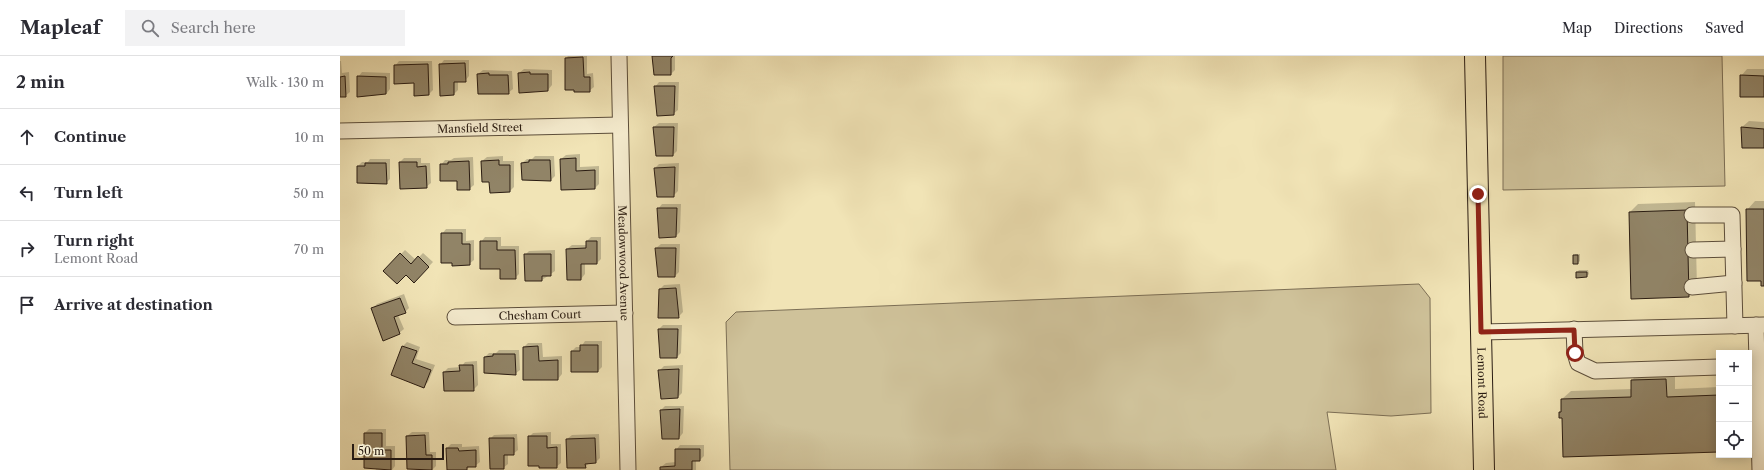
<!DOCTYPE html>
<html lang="en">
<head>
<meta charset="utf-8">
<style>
	:root { --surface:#fff; --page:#f2f2f3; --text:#2b2b33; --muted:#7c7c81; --line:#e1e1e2 }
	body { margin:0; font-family:"Libre Caslon Text",serif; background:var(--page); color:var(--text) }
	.controls { position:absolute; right:12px; bottom:12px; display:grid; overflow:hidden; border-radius:0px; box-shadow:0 2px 10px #0003 }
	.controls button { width:36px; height:36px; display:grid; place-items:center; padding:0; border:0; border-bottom:1px solid var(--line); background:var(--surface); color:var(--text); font:20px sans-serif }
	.scale { position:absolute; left:12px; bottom:10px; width:92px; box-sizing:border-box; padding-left:4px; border:2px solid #2a1c12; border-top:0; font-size:11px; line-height:14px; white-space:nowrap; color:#2a1c12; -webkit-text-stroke:3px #f6edd0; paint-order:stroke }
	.stop { position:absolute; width:12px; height:12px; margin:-9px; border:3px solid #8f2418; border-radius:50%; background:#fff }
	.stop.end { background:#8f2418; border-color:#fff; box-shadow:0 1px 4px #0008 }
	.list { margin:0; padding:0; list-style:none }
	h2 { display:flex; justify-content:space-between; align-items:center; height:52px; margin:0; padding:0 16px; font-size:17px }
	h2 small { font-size:13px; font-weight:400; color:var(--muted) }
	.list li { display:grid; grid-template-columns:26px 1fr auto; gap:12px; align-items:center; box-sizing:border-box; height:56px; padding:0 16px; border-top:1px solid var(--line) }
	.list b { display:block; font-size:15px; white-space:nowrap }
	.list p { margin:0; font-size:13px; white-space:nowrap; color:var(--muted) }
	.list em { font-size:13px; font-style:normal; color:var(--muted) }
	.icon { flex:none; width:22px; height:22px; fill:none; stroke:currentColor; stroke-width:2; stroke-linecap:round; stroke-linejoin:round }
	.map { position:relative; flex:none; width:1424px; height:414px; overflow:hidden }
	header { display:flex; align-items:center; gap:24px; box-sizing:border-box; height:56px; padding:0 20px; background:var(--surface); border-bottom:1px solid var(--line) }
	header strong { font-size:19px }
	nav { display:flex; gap:22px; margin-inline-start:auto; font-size:14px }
	.search { width:280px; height:36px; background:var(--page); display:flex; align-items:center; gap:10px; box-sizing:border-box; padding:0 14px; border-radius:0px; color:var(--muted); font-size:15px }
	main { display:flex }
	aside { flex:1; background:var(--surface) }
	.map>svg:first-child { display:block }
	.green { fill:#cfc29a; stroke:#7c6f56 }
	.shadow { fill:#0003 }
	.building { fill:#918467; stroke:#2a1c12 }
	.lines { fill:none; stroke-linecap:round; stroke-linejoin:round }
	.minor-casing { stroke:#5c4e3b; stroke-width:17 }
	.major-casing { stroke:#2a1c12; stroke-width:22 }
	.minor { stroke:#f6edd0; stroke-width:15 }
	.major { stroke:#f1e4b6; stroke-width:20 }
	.route { stroke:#8f2418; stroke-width:5 }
	.labels { text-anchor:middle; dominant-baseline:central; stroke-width:3; stroke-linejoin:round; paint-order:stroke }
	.street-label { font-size:11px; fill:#2a1c12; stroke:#f6edd0 }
</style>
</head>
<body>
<header>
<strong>Mapleaf</strong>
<div class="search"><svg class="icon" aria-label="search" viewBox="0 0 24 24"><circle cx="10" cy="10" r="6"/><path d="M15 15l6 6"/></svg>Search here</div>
<nav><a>Map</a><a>Directions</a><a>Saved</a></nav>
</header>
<main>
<aside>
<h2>2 min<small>Walk · 130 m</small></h2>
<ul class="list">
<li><svg class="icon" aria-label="ahead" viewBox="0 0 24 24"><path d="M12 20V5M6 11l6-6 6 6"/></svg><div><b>Continue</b></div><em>10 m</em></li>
<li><svg class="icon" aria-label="left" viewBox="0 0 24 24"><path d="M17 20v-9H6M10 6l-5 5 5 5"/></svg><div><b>Turn left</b></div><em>50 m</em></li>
<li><svg class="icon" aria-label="right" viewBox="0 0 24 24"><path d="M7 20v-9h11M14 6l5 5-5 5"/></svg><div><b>Turn right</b><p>Lemont Road</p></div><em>70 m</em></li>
<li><svg class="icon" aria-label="arrive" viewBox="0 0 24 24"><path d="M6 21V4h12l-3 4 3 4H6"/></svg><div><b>Arrive at destination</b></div></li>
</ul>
</aside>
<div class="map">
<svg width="1424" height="414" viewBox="0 0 1424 414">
	<rect width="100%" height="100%" fill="#f1e4b6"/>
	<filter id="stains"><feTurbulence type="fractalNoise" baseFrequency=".005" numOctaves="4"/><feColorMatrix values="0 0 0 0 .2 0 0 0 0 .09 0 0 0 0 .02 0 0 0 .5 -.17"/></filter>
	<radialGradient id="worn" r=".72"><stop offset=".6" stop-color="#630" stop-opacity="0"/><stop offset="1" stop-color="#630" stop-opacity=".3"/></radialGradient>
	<path class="green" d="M1163 0H1382L1385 130 1163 134Z
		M1079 228 1090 242 1091 357 1051 360 987 356 996 414H390L386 266 396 256Z"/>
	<path class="shadow" d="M228 0H247V18L253 17 254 31 249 35 226 2Z
		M313 0H335V14L331 18Z
		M104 4H129V20L125 25H118V34L114 38 100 9Z
		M0 5H1L2 17 9 16 10 36 5 40H0Z
		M59 5H92L93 34 89 38 55 10Z
		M184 13 212 14V29L208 34 179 17Z
		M1407 13H1424V40L1401 20Z
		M143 14 172 15 173 33 168 37 138 18Z
		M22 16 50 17V33L46 38 18 21Z
		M319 26H339L338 54 333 58 315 31Z
		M1409 65 1424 66V91L1402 71Z
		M319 67H338L337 95 333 99 314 71Z
		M240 98V111L259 110V128L255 132 222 133 221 103 226 99Z
		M163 100V105H174V131L170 135 150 125 142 105 147 101Z
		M195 100H214L215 120 211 124 182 107 187 103H192Z
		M133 101 134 129 129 133 101 109 105 104H111L114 102Z
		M64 102H81V107H90L91 127 86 131 60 106Z
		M30 103H50V123L46 127 18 110 22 106H28Z
		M339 107 338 135 333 140 315 112 319 108Z
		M1415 145H1424V229L1407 154Z
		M1355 146 1357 232 1349 240 1290 156 1298 148Z
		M322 148H341L340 176 336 180 318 153Z
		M106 173H126V185L134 184V204L129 208 102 178Z
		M145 181H161V190H179V218L175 222 161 212 141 186Z
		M251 181H261V203L257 207H245V218L241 223 227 193 232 189H247V185Z
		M321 188H340L339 216 335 220 316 192Z
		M65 194 76 204 83 197 93 206 74 226 66 218 44 215Z
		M215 194V215L202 224 185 199 189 195Z
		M1235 198H1240V205L1238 207 1234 200Z
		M1239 214H1248L1249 218 1247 220 1237 216Z
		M340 228 343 256 338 261H319L320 233 324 229Z
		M64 238 69 252 65 256 58 259 64 273 59 277 32 253 37 248Z
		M323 269H342L341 297 337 301 319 273Z
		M245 285H262V311L258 315H232V295L236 291H241Z
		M67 286 80 291 76 303 95 309 88 326 84 330 53 319 63 290Z
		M188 287H202L203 301 222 300V318L218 323 184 291Z
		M159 294H179L180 314 175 318 145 301 149 297H156Z
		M137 305 138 329 133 334 104 316 108 312 121 311 125 306Z
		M343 309 342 337 338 341 320 314 324 310Z
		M1335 315V333L1379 331V395L1223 361 1220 357 1222 354V343L1231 335 1292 333V324L1300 316Z
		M325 350H344L343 377 339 382 321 354Z
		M29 373H46V390H55V410L52 414H36L25 377Z
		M72 376H89L90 396H96V410L92 414H76L67 380Z
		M211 376V388H221V407L216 411 189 381 193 377Z
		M177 378 178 394 173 398H168V408L163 412 150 383 154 379Z
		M259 378 260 402 256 406 249 407 245 411 227 383 232 379Z
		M111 388H122V391L139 390 140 406 135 410H130L127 413 107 392Z
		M340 389H364V400L360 404H356V414H321V411L326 407 336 406V394Z"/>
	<path class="building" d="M312 0H333L331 2V19H314Z
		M243 1 244 21H250V36H234V34H225V2Z
		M125 7 126 26H114V39L100 40 99 8Z
		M88 8 89 39 74 40V27L54 28V9Z
		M190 16V18H208V35L179 37 178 17Z
		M149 17V19H168L169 38H138L137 18Z
		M1400 19 1424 20V41H1400Z
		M5 20 6 41H0V21Z
		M17 20 46 21V38L17 41Z
		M314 30H335L334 59 317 60Z
		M313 71H334L333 100H316Z
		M1401 71 1424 73V92H1402Z
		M236 102V115L255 114V133L221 134 220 103Z
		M159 104V109H170V136L150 137 149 126H142L141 105Z
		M189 104H210L211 125 182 124 181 107 189 106Z
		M129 105 130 134H117V125H100V108H108V106Z
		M59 106H77V111L86 110 87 132 60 133Z
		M25 107H46L47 128 17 127V110H25Z
		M335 111 334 141H317L314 112Z
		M317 152H337L336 181 319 182Z
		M1406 153H1424V230H1421V225H1407Z
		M1347 154 1349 241 1291 243 1289 156Z
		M101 177H122V188H130V209L112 210V207H101Z
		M140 185H157V194H175L176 223H160V213H140Z
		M246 185H257V208H241V224H227L226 193 246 192Z
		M315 192H336L335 221H318Z
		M60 197 71 208 78 200 89 211 74 227 66 219 57 228 43 215Z
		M184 198H211V220H202V225H185Z
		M1233 199H1238V208H1233Z
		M1236 216H1247V221L1236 222Z
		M336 232 339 262H318L319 233Z
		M60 242 66 257 54 261 60 278 43 285 31 252Z
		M318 273H338L337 302H320Z
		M240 289H258V316H231V295H240Z
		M62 290 77 295 72 307 91 314 84 332 51 319Z
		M198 290 199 305 218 304V324H183V291Z
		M153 298H175L176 319 144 317V301L153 300Z
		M119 309H133L134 335H104L103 316 120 315Z
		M339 313 338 342 321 343 318 314Z
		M1326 323 1327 341 1379 339V396L1223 401 1222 362H1219V356H1221V343L1291 341V324Z
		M340 353 339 383H322L320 354Z
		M24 377H42V394H51V414L24 412Z
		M85 379 86 399H92V414L67 413 66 380Z
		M188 380H207V392L217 391V412H199V410H188Z
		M149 382H174V399H164V413H150Z
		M255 382 256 407 245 408 246 412H227L226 383Z
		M106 392H118L119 395 136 394V411H127V414H107Z
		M335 393H360V405H352V414H320V411L335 410Z"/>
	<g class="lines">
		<g class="minor-casing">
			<g id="minor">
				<path id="s1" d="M279 0 288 414"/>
				<path id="s2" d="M0 75 280 69"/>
				<path d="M1352 159H1392L1395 270"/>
				<path d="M1353 194 1393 193"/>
				<path d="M1352 231 1394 227"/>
				<path id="s3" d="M115 261 285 257"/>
				<path d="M1416 269 1420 414"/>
				<path d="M1234 273 1235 297 1238 307 1255 315 1379 311"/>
				<path d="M1141 276 1424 269"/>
			</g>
		</g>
		<g class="major-casing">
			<g id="major">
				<path id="s4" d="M1135 0 1144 414"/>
			</g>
		</g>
		<use href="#minor" class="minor"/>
		<use href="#major" class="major"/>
	</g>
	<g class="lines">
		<path class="route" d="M1138 138 1141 276 1234 274 1235 297"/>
	</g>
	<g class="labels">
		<g class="street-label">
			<text stroke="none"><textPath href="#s2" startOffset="140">Mansfield Street</textPath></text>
			<text stroke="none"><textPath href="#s1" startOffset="207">Meadowwood Avenue</textPath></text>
			<text stroke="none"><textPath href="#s3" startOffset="85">Chesham Court</textPath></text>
			<text stroke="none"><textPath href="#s4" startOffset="327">Lemont Road</textPath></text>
		</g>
	</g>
	<rect width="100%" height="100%" filter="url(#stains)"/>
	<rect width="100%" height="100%" fill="url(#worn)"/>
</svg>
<div class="controls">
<button>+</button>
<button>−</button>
<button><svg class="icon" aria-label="locate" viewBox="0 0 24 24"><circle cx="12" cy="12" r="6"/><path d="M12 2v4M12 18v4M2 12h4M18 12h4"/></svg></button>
</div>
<div class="scale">50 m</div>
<div class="stop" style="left:1235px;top:297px"></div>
<div class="stop end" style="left:1138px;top:138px"></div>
</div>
</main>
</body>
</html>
